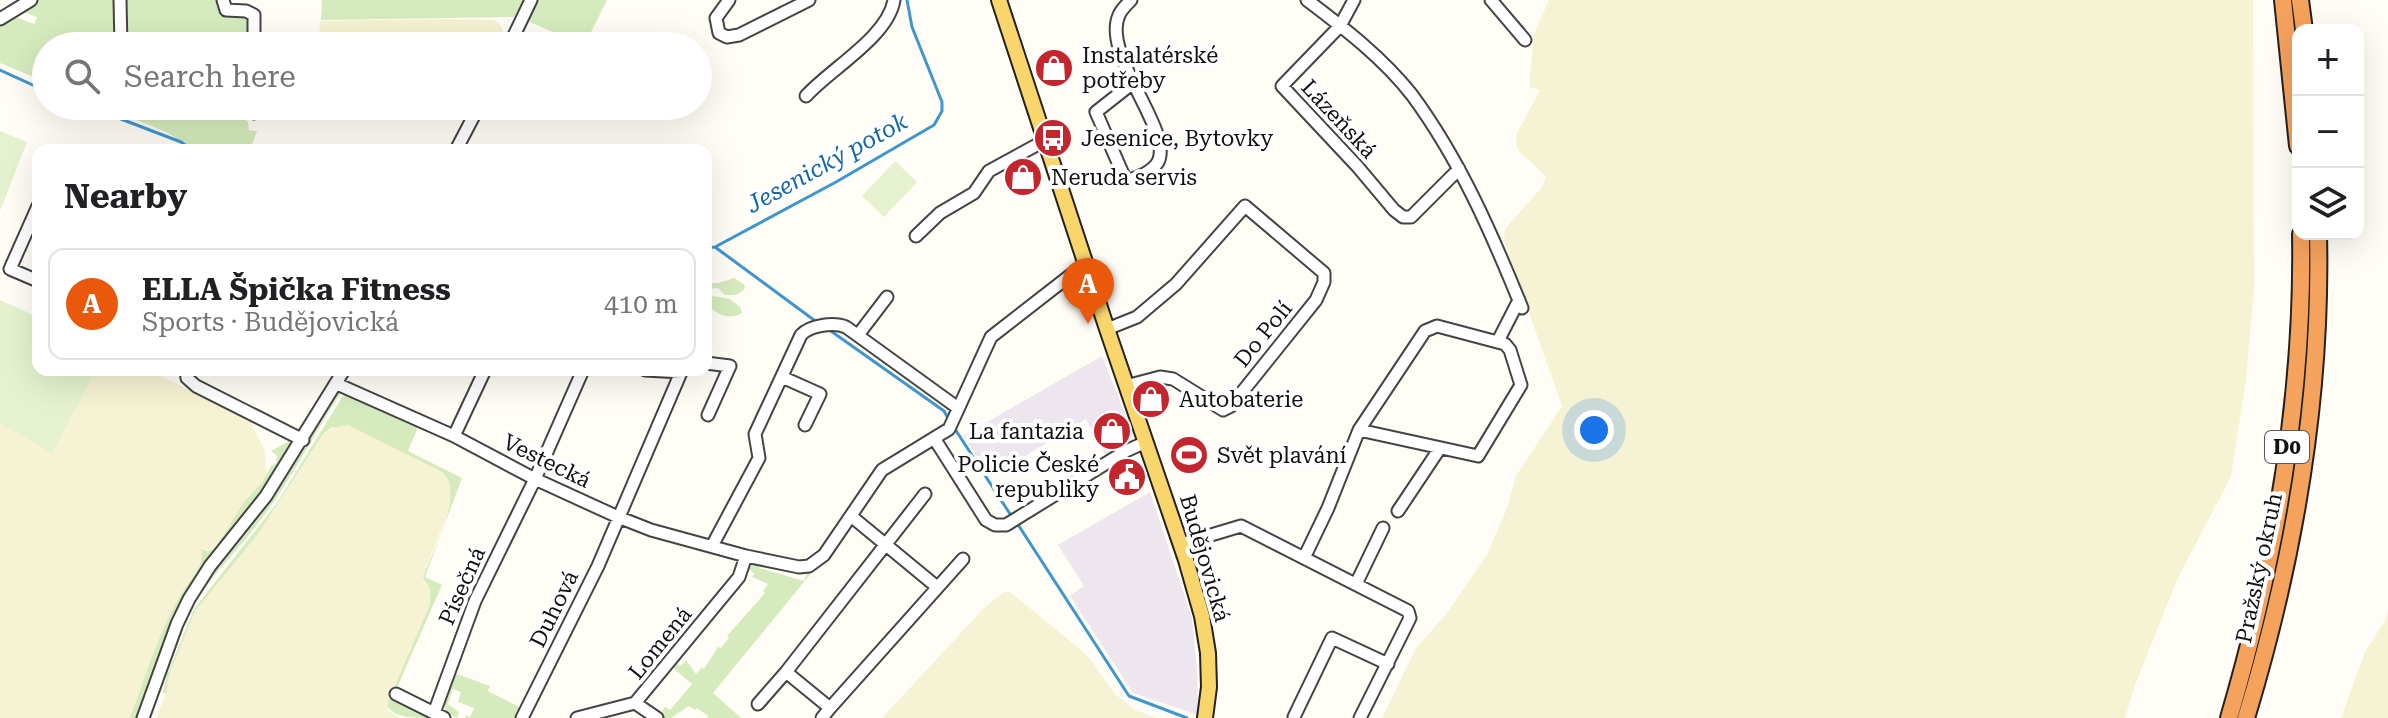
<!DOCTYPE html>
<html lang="en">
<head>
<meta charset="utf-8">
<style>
	:root { --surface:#fff; --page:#f6f6f6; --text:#202124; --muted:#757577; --line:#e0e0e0; --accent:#ea580c }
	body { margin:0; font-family:"Roboto Serif",serif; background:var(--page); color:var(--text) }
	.controls { position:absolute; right:24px; top:24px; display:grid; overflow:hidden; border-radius:16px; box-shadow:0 8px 32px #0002 }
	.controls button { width:72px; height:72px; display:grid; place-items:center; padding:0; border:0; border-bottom:2px solid var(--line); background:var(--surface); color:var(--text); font:40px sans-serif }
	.you { position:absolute; left:1594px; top:430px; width:28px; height:28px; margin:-20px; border:6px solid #fff; border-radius:50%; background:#1a73e8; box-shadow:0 0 0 12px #1a73e833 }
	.badge { display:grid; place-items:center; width:52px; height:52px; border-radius:50%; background:var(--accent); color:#fff; font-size:26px; font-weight:700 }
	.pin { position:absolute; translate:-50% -66px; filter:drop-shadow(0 2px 4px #0008) }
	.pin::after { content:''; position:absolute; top:42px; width:28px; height:24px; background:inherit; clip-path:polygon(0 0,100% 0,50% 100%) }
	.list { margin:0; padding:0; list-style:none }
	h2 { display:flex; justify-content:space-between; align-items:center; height:104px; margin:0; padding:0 32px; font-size:34px }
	h2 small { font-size:26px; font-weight:400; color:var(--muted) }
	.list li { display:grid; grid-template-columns:52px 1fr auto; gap:24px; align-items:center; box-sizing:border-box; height:112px; margin:0 16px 16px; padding:0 16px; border:2px solid var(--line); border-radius:16px }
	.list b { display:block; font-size:30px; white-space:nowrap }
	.list p { margin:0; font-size:26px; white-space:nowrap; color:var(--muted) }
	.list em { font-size:26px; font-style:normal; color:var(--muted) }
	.icon { flex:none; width:44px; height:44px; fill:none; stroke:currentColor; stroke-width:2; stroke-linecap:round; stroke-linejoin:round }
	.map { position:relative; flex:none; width:2388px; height:718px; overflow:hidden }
	.search { position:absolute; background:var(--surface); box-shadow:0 8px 32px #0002; left:32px; top:32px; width:680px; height:88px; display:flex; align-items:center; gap:20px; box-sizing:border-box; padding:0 28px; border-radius:44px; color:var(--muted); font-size:30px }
	.panel { position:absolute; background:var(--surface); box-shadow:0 8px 32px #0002; left:32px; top:144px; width:680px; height:232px; border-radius:16px }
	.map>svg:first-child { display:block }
	.industrial { fill:#eee6ef }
	.farmland { fill:#f6f3d4 }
	.green { fill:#d5ebbd }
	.pitch { fill:#e6f2cf }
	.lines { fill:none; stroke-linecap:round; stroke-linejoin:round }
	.stream { stroke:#3f96cf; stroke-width:3 }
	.minor-casing { stroke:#444; stroke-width:15 }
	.major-casing { stroke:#222; stroke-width:18 }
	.highway-casing { stroke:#222; stroke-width:20 }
	.minor { stroke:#fff; stroke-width:11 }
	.major { stroke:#f9d66b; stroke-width:14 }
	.highway { stroke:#f5a25d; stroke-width:16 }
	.labels { text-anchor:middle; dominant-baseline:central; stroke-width:8; stroke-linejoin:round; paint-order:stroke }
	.shield { fill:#fff; stroke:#585858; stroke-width:2 }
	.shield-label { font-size:20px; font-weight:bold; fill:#111 }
	.poi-label { font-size:22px; fill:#111; stroke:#fff; text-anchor:start }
	.street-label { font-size:22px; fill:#111; stroke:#fff }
	.water-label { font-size:24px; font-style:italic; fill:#1768a6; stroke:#fff }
</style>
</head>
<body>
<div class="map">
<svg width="2388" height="718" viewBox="0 0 2388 718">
	<rect width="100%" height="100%" fill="#fffdf5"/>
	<path class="industrial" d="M1102 356 1133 433 1132 441 1106 456 1086 419 991 477 963 436Z
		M1150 492 1192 618 1197 669 1198 715 1133 693 1070 596 1084 586 1058 545Z"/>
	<path class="farmland" d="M1549 0H2253L2254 290 2246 379 2231 476 2177 580 2135 685 2125 718H1382L1416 648 1447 613 1487 555 1507 508 1516 476 1562 406 1504 241 1505 229 1542 187 1546 176 1519 151 1516 144 1517 133 1540 90 1529 87 1534 34Z
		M427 19 494 20 502 27 504 36 500 46H319L320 21Z
		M0 305 38 370H148L249 419 265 451 267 476 243 503 215 549 202 550 201 565 171 613 130 718H0Z
		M339 425H348L442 472 447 476 452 491 446 517 423 576 430 589V604L387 710 400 718H156L166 693 169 675 195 611 258 534 323 434Z
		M1004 592H1010L1080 649 1091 660 1115 694 1135 710 1157 718H882L985 607Z
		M2388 609V718H2341L2365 652 2386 619Z"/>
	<path class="green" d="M38 0H114L115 44 114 46H46V82L0 63V24L13 16 34 24 37 17 21 11Z
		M124 0H219L220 16 244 15 249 18 250 37 244 42 208 43V46H126Z
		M322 0H523L514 17 321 20Z
		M538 0H607L584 46 528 21Z
		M103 106H243H210L208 115 243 117 248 122 249 130 257 131 250 150 193 148 166 132Z
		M734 278 745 285 744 290 736 295H725L718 288 706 289 709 283H719Z
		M713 296 730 299 741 308 742 313C730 321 714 314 707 303L708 298Z
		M342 391C316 431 294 474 268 510 240 550 207 578 184 620L195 597 336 393Z
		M346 391 418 427 408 451 462 478 425 577 442 585 392 699 431 718C415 718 392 718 387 705L430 604V589L423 577C432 553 466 490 442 472L348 425 331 428 323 434 258 534 195 611 169 675 166 694 163 693 167 675 194 609 277 503Z
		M289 441H295L292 451 207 567 139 718H130C146 675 160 627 185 588 193 576 205 564 201 549L207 551 215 549 243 503 263 481 271 466 276 463 277 456 271 451Z
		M753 564H760L759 568 804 581 808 570 813 571 713 693 741 718H707L708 716 697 708 695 710 689 706 671 718H663L660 714 665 707 670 710 692 684 672 667 676 663 680 666 686 660 696 674 702 667 704 669 718 647 721 648 729 638 727 636 765 593 763 591 768 584 752 577 755 574 748 569Z
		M454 673 490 686 488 691 521 708 516 718H465L466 715 470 717 474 708 458 702 461 692 453 689 448 704 459 712 457 718 446 712 443 701Z"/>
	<path class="pitch" d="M0 131 27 142 0 211Z
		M895 161 917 182 884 217 862 196Z
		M0 300 38 317V370H96L52 453 0 423Z"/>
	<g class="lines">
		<path class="stream" d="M0 70 46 91
			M87 106 181 142 192 150
			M715 247 818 323
			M706 248 715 247 836 182 934 125 942 111V102L912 27 907 0
			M828 329 944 411 949 420
			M953 426 1012 517
			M1017 523 1129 696 1187 718"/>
		<g class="minor-casing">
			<path id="minor" d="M120 0 121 46
				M223 0 226 10 246 11 254 15V46
				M729 0 716 18 719 33 727 37 739 35 809 0
				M1131 0C1127 4 1121 10 1119 15 1101 55 1174 131 1158 162 1151 173 1138 177 1126 181L1096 112 1134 82
				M1307 0C1344 28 1383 58 1412 95 1460 160 1492 234 1522 308
				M1354 0 1340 26 1282 86 1357 166 1394 210 1403 217H1411L1459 169
				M1491 0 1525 40
				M0 19 31 0
				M509 46 531 0
				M806 96C830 69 888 37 894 0
				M254 113V106
				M456 150 479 106
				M38 206 10 269 38 281
				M916 236 940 213 974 193 989 171 1044 141
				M1107 329 1137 317 1176 284 1245 206 1324 273V282L1316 300 1231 406 1223 410 1173 379 1160 377 1126 386
				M858 335 887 297
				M1498 341 1519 300
				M706 363 730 366 708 415
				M186 370 187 378 196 386 303 440
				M645 370 681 372
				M782 377 820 394 805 425
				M337 384 454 436 535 479 618 517 651 530 746 556 799 567 809 566 824 555 882 470 949 429 991 337 1072 274 1086 268
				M454 436 485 370
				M934 438 986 520 995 525H1006L1126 451 1146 442
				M925 494 786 672 830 708 963 559
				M1398 511 1440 448
				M851 516 937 587
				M1181 544 1241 526 1408 611 1410 618 1360 718
				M712 546 759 458 755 434 801 335C810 325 834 322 846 327L958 408
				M1304 558 1328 508 1359 430 1425 331 1437 326 1505 344 1510 350 1521 385 1478 456 1359 430
				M1356 584 1383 528
				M396 694 444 718
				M635 703 657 718
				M758 704 786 672
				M434 713 475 601 535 479 583 370
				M1294 717 1332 638 1388 664
				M143 718 177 624 189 599 210 566 266 496 344 370
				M522 718 598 566 682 370
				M577 718 635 703 739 577 746 556
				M822 718 830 708"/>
		</g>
		<g class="major-casing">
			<path id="major" d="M999 0 1107 329 1186 560 1202 616 1208 653 1209 687 1205 718"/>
		</g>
		<g class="highway-casing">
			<path id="highway" d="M2283 0 2298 146
				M2300 0 2304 30
				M2229 718C2275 561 2304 398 2301 234
				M2246 718C2293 563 2322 397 2318 234"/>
		</g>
		<use href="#minor" class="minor"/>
		<use href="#major" class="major"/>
		<use href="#highway" class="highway"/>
	</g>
	<defs>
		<g id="shop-disc" transform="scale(2)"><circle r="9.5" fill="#c4262e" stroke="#fff"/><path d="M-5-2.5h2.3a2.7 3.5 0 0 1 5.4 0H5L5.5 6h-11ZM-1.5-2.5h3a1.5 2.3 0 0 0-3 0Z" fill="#fff"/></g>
		<g id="bus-disc" transform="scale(2)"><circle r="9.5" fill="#c4262e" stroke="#fff"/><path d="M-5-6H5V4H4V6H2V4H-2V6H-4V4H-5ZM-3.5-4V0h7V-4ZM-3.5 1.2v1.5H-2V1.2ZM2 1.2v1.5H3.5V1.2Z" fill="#fff"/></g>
		<g id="stadium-disc" transform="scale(2)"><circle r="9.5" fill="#c4262e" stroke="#fff"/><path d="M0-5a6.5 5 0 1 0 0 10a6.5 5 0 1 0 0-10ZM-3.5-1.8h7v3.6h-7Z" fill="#fff"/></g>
		<g id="civic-disc" transform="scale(2)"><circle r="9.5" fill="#c4262e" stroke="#fff"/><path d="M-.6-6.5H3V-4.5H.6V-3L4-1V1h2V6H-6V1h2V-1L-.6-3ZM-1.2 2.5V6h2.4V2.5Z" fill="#fff"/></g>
	</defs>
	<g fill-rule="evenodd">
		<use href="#shop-disc" x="1054" y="68"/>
		<use href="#bus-disc" x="1053" y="138"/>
		<use href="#shop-disc" x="1023" y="177"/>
		<use href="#shop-disc" x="1151" y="399"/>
		<use href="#shop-disc" x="1112" y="431"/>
		<use href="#stadium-disc" x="1189" y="455"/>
		<use href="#civic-disc" x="1127" y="477"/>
	</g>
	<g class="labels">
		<rect class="shield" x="2265" y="431" width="44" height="32" rx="6"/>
		<g class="shield-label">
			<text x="2287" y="447">D0</text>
		</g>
		<g class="poi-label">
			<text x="1082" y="55">Instalatérské<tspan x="1082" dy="25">potřeby</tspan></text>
			<text x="1081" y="138">Jesenice, Bytovky</text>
			<text x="1051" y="177">Neruda servis</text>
			<text x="1179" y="399">Autobaterie</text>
			<text x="1084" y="431" text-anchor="end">La fantazia</text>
			<text x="1217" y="455">Svět plavání</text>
			<text x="1099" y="464" text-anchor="end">Policie České<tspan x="1099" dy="25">republiky</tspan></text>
		</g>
		<g class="street-label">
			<text transform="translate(1339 119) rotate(47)">Lázeňská</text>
			<text transform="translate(1263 334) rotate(-51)">Do Polí</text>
			<text transform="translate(547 461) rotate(26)">Vestecká</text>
			<text transform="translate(1205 558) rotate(74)">Budějovická</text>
			<text transform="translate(2259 568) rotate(-78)">Pražský okruh</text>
			<text transform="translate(462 586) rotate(-66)">Písečná</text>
			<text transform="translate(554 609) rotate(-64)">Duhová</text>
			<text transform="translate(660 643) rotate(-51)">Lomená</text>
		</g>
		<g class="water-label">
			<text transform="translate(827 163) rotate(-29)">Jesenický potok</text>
		</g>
	</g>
</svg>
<div class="controls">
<button>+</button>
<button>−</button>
<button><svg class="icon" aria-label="layers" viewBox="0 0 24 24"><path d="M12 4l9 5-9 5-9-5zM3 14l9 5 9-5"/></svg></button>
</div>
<div class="you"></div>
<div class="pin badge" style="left:1088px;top:324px">A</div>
<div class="search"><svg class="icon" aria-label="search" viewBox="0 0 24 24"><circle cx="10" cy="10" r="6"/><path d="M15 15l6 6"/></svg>Search here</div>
<section class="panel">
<h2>Nearby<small></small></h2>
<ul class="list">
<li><span class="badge">A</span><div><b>ELLA Špička Fitness</b><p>Sports · Budějovická</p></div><em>410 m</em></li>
</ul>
</section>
</div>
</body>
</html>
